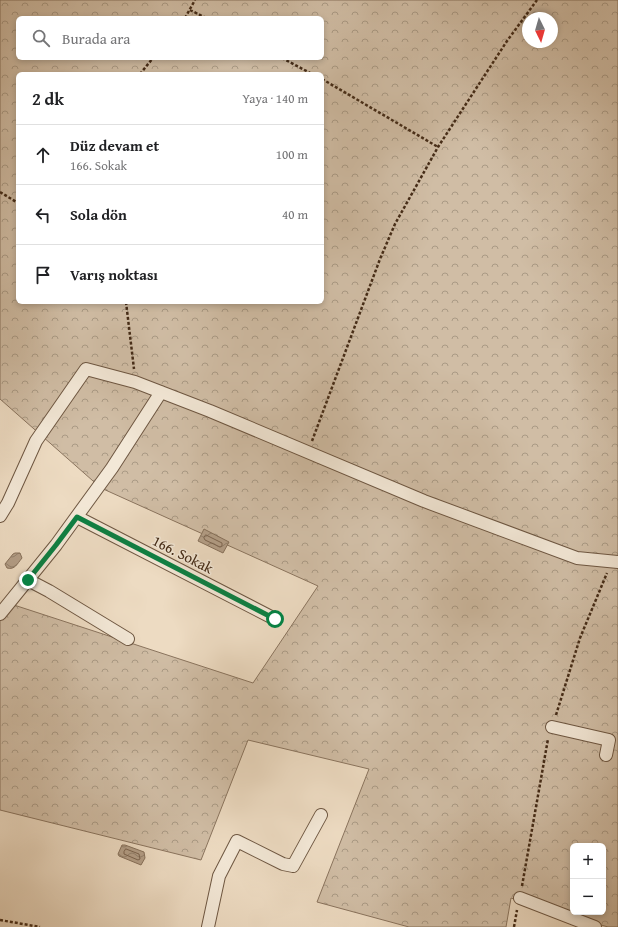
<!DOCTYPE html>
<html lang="tr">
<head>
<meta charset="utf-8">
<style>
	:root { --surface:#fff; --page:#f6f6f6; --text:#202124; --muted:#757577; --line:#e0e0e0 }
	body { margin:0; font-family:"Gentium Book Plus",serif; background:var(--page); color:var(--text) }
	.controls { position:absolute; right:12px; bottom:12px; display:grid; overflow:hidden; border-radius:6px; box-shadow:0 2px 6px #0003 }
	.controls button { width:36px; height:36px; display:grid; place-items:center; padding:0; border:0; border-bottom:1px solid var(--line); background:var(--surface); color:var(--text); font:20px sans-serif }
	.compass { position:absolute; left:522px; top:12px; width:36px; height:36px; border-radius:50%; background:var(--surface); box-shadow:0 2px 6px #0003; rotate:175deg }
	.stop { position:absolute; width:12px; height:12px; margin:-9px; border:3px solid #0b8043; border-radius:50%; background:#fff }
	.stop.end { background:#0b8043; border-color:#fff; box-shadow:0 1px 4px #0008 }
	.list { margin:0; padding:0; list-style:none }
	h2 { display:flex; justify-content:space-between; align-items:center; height:52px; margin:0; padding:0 16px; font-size:17px }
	h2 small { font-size:13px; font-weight:400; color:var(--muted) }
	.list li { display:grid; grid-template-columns:26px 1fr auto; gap:12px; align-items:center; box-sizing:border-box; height:60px; padding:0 16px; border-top:1px solid var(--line) }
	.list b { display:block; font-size:15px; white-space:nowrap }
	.list p { margin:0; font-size:13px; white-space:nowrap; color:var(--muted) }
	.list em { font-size:13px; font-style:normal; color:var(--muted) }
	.icon { flex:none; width:22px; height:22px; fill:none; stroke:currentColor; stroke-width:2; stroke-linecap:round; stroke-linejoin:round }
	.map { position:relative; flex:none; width:618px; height:927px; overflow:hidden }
	.search { position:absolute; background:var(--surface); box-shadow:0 2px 6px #0003; left:16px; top:16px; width:308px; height:44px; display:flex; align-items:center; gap:10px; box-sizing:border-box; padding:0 14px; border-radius:6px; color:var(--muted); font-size:15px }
	.panel { position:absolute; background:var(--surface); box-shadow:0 2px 6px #0003; left:16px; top:72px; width:308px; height:232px; border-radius:6px }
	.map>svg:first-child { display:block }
	.forest { fill:url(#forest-crowns); stroke:#8a745e; fill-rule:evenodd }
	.water { fill:url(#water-waves); stroke:#87715b }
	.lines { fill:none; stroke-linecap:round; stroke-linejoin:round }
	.shore { stroke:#7c6550; stroke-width:1 }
	.minor-casing { stroke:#6e5742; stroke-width:14 }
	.path { stroke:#442b17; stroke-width:2.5; stroke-dasharray:3 2; stroke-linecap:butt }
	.minor { stroke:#f3e8d7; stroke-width:12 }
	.route { stroke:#0b8043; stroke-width:5 }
	.labels { text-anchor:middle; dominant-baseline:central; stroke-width:3; stroke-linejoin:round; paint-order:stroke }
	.street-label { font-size:15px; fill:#442b17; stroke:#f3e8d7 }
</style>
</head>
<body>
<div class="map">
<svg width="618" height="927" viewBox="0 0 618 927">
	<defs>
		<pattern id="forest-crowns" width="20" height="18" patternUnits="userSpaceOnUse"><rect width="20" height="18" fill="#d0bda5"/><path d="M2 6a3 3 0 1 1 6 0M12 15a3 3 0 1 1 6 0" fill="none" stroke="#aa9a85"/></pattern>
		<pattern id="water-waves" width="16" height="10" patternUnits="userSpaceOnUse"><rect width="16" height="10" fill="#b49f88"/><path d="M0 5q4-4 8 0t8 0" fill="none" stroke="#94826e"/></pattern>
	</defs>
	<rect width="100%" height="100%" fill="#eddbc2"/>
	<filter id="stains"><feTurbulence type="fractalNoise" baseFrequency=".005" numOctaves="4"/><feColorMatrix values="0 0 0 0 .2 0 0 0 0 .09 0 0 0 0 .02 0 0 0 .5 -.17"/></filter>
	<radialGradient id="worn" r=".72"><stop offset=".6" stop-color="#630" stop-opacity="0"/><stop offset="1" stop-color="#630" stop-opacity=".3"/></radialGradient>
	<path class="forest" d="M0 0H618V927H608L511 898 506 927H409L317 902 369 769 248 740 201 860 0 810V621L14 605 253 683 318 586 101 488 0 399ZM18 18H322V58H18ZM528 18H552V42H528ZM18 74H322V302H18ZM573 846H603V912H573Z"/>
	<path class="water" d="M204 529 229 542 223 553 198 541Z
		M15 553H20L22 558C17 564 15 570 7 568L5 564 13 554Z
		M122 845H125L144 852 145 858 141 865 119 856 118 854Z"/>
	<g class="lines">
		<path class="shore" d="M206 535 222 543V546L220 547 205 540 204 538Z
			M126 849 139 854 140 859 138 860 124 854V852Z"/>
		<g class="minor-casing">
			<path id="minor" d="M0 516 8 503 36 441 86 369 135 382 210 411 424 501 577 558 618 562
				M77 517 275 619
				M28 580 49 591 128 639
				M0 614 56 545 112 468 161 392
				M552 727 609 740 606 755
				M520 898 595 927
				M208 927 219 876 237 841 283 864 293 866 321 815"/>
		</g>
		<path class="path" d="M190 10 206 18
			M185 18 195 0
			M282 58 312 74
			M140 74 153 58
			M322 79 438 147
			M0 192 18 203
			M126 302 134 369
			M312 441 380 259 395 224 438 147 507 41 537 0
			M556 715 580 638 607 573
			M522 886 548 739
			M0 920 40 927
			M514 927 517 910"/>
		<use href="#minor" class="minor"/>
	</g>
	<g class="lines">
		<path class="route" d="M28 580 56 545 77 517 275 619"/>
	</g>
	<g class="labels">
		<g class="street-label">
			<text transform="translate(183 554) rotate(27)">166. Sokak</text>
		</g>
	</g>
	<rect width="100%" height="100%" filter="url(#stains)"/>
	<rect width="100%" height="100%" fill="url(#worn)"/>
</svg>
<div class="controls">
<button>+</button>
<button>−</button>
</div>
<svg class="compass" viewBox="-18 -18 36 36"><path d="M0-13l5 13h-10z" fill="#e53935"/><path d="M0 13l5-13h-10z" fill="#757577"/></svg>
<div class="stop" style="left:275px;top:619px"></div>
<div class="stop end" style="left:28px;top:580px"></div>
<div class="search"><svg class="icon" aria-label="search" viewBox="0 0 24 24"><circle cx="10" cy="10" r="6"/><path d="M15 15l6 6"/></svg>Burada ara</div>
<section class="panel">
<h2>2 dk<small>Yaya · 140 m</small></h2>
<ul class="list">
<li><svg class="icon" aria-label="ahead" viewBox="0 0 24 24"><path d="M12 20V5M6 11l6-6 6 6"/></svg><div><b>Düz devam et</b><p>166. Sokak</p></div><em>100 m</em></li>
<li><svg class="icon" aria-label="left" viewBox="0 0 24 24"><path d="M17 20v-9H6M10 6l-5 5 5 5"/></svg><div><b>Sola dön</b></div><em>40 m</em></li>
<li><svg class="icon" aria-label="arrive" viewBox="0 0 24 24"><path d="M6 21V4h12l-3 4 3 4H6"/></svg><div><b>Varış noktası</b></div></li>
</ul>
</section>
</div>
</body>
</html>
